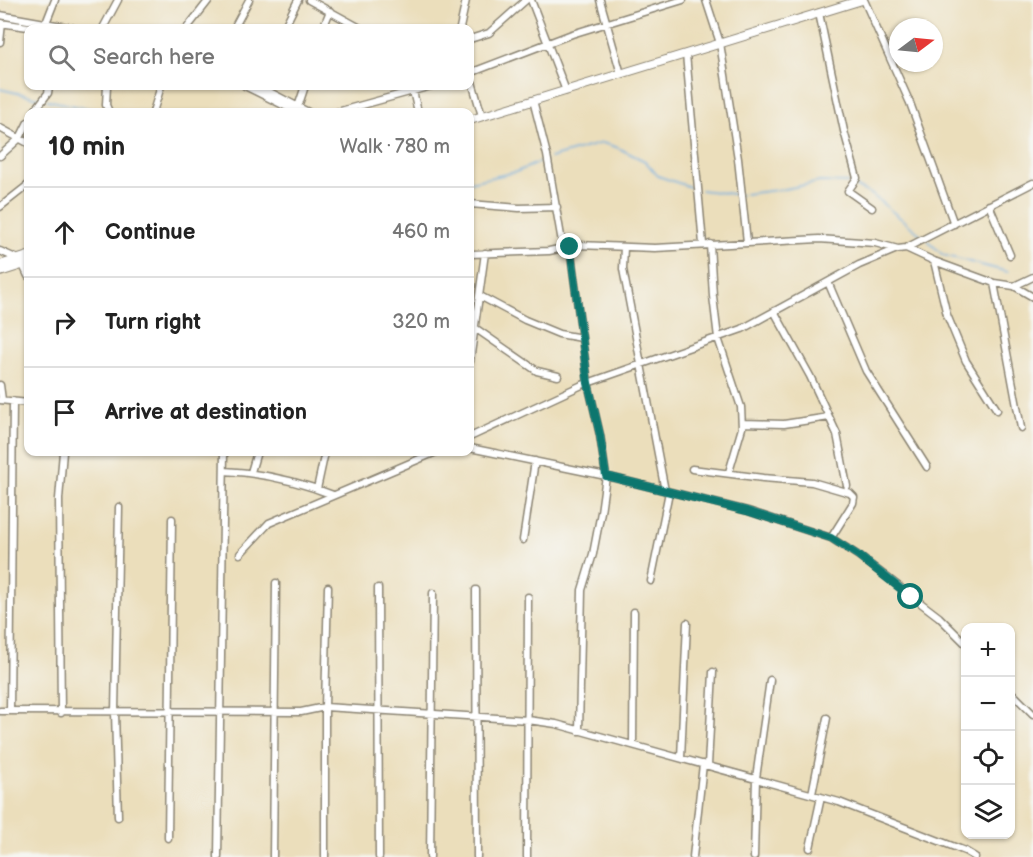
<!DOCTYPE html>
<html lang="en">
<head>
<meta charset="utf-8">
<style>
	:root { --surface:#fff; --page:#f2f2f2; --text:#222; --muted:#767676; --line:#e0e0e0 }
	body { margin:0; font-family:"Balsamiq Sans",sans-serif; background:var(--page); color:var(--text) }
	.controls { position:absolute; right:18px; bottom:18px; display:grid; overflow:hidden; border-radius:12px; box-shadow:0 2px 4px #0004 }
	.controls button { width:54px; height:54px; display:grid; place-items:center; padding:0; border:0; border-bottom:2px solid var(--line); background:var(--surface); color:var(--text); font:30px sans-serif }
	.compass { position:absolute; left:889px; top:18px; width:54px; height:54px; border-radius:50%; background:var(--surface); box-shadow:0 2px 4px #0004; rotate:74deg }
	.stop { position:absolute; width:18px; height:18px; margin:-14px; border:4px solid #0f766e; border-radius:50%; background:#fff }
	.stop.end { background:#0f766e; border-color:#fff; box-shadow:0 2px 6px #0008 }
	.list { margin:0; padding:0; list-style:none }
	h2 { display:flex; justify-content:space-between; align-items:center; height:78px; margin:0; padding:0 24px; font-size:26px }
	h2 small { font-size:20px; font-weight:400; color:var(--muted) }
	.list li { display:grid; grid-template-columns:39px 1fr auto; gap:18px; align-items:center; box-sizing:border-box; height:90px; padding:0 24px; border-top:2px solid var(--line) }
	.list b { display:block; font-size:22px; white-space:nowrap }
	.list em { font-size:20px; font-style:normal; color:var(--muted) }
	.icon { flex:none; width:33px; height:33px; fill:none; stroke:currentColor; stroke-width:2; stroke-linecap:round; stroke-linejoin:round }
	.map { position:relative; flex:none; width:1033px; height:857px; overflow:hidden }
	.search { position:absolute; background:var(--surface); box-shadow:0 2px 4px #0004; left:24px; top:24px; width:450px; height:66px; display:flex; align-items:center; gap:15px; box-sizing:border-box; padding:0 21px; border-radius:12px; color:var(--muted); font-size:22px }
	.panel { position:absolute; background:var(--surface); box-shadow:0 2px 4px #0004; left:24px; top:108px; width:450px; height:348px; border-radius:12px }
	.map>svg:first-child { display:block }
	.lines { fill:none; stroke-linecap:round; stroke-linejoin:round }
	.stream { stroke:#6eade1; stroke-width:1.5 }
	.minor-casing { stroke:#8b8473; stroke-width:9 }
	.major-casing { stroke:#8b8473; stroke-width:10 }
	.minor { stroke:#fff; stroke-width:6 }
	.major { stroke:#fff; stroke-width:8 }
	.route { stroke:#0f766e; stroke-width:8 }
</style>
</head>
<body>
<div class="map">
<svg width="1033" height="857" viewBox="0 0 1033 857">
	<rect width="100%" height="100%" fill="#f6f6f2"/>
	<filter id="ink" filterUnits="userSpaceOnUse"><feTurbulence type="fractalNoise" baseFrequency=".0167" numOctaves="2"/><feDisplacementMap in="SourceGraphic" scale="12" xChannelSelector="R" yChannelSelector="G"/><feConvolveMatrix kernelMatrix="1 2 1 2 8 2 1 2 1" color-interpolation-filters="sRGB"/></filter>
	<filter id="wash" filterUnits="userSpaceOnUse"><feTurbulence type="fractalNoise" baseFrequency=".008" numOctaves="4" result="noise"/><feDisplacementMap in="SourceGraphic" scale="24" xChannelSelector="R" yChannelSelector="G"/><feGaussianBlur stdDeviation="1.35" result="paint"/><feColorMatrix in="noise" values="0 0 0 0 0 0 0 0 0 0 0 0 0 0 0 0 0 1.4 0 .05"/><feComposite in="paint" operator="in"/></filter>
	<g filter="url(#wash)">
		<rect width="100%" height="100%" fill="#ebdebb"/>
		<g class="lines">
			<path class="stream" d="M0 89 39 98
				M47 100 105 112
				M550 158 602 143 616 147 645 161 658 176 693 188
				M470 182 516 172 545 160
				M856 187 871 194 921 235
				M701 190 741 195
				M745 194 785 189 820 182 848 183
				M928 241 943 255 1008 272"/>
		</g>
	</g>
	<g filter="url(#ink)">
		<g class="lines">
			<g class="minor-casing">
				<path id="minor" d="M309 0 360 28
					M531 0 566 91
					M600 0 621 74
					M706 0 720 43 738 159 747 242
					M864 0 910 103 954 224
					M819 13 844 131 857 178 848 191 872 208
					M0 15 73 28
					M0 23 35 28
					M44 28 55 0
					M103 28 118 0
					M187 28 209 0
					M234 28 249 0
					M284 28 298 0
					M323 28 330 11
					M460 28 466 0
					M470 39 489 33 526 0
					M0 42 2 23
					M686 54 703 244
					M470 73 572 34 683 0
					M470 75 482 116
					M107 86 106 105 109 112
					M245 86 297 112
					M258 86 308 112
					M413 91 418 112
					M533 100 547 155 563 248
					M298 107 305 86
					M34 112 48 93 49 86
					M153 112 161 86
					M337 112 431 86
					M0 128 28 143
					M0 156 20 138 28 122
					M470 204 519 208 557 207
					M989 205 1010 255
					M0 207 28 185
					M710 244 713 296 718 338 741 407 742 428 729 472
					M570 247 588 383 600 435 606 476 601 512 593 554 582 590 579 731
					M624 247 623 269 665 491
					M906 248 934 261 994 283 1014 286 1033 297
					M0 251 18 259
					M470 254 549 251 578 245 655 248 819 239 875 243 898 249 906 248 1033 183
					M934 261 947 315 966 361 997 410
					M23 265 28 276
					M828 282 866 371 927 467
					M994 283 1021 428
					M1014 286 1033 277
					M480 296 525 320 559 334 582 338
					M774 311 810 376 837 434 847 486
					M475 328 537 371 558 376
					M470 361 485 253
					M0 385 2 400
					M0 400 28 403
					M742 423 784 424 829 417
					M470 437 582 385 742 329 859 265 897 249
					M470 448 606 476 748 511 831 538 859 556 939 617 966 644
					M692 469 763 478 812 482 850 493 854 497 853 503 831 538
					M224 471C262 473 298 481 333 495
					M251 472 257 452
					M317 489 325 452
					M523 540 535 461
					M240 554 269 523 436 452
					M651 581 669 492
					M378 588 379 857
					M476 590 477 857
					M1010 691 1033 714
					M0 711 301 712 325 707 528 720 556 724 839 802 965 851 975 857
					M10 711 13 401
					M61 713 59 499 63 452
					M633 744 634 612
					M681 758 687 623
					M708 765 713 672
					M812 794 827 718
					M118 817 115 712 119 507
					M168 838 172 519
					M810 848 821 797
					M218 857 224 452
					M273 857 276 583
					M325 857V707L328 587
					M430 857 433 593
					M527 857 528 597
					M693 857 703 764
					M754 857 756 778 770 680"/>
			</g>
			<g class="major-casing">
				<path id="major" d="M470 120 862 0
					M0 265 28 256
					M0 272 28 263"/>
			</g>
			<use href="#minor" class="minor"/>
			<use href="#major" class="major"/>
		</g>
	</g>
	<g class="lines" filter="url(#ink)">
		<path class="route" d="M570 247 588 383 600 435 606 476 747 511 831 538 859 556 911 597"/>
	</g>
</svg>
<div class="controls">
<button>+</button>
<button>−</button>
<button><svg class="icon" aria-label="locate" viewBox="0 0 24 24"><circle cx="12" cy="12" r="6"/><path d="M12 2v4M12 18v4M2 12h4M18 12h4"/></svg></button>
<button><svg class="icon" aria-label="layers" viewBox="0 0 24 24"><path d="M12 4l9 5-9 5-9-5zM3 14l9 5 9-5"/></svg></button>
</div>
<svg class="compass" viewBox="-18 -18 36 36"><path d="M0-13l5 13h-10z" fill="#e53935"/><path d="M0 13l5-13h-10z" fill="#767676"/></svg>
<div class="stop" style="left:911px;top:597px"></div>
<div class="stop end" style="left:570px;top:247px"></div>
<div class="search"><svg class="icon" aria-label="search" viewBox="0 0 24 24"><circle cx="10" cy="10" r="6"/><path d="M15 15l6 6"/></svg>Search here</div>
<section class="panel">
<h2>10 min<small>Walk · 780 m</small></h2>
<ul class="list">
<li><svg class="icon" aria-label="ahead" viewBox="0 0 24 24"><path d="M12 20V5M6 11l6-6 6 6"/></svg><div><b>Continue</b></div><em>460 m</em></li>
<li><svg class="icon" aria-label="right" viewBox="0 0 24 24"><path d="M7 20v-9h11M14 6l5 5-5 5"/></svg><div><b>Turn right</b></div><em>320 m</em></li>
<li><svg class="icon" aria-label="arrive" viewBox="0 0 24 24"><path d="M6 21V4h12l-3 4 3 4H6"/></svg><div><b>Arrive at destination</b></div></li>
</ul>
</section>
</div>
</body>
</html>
